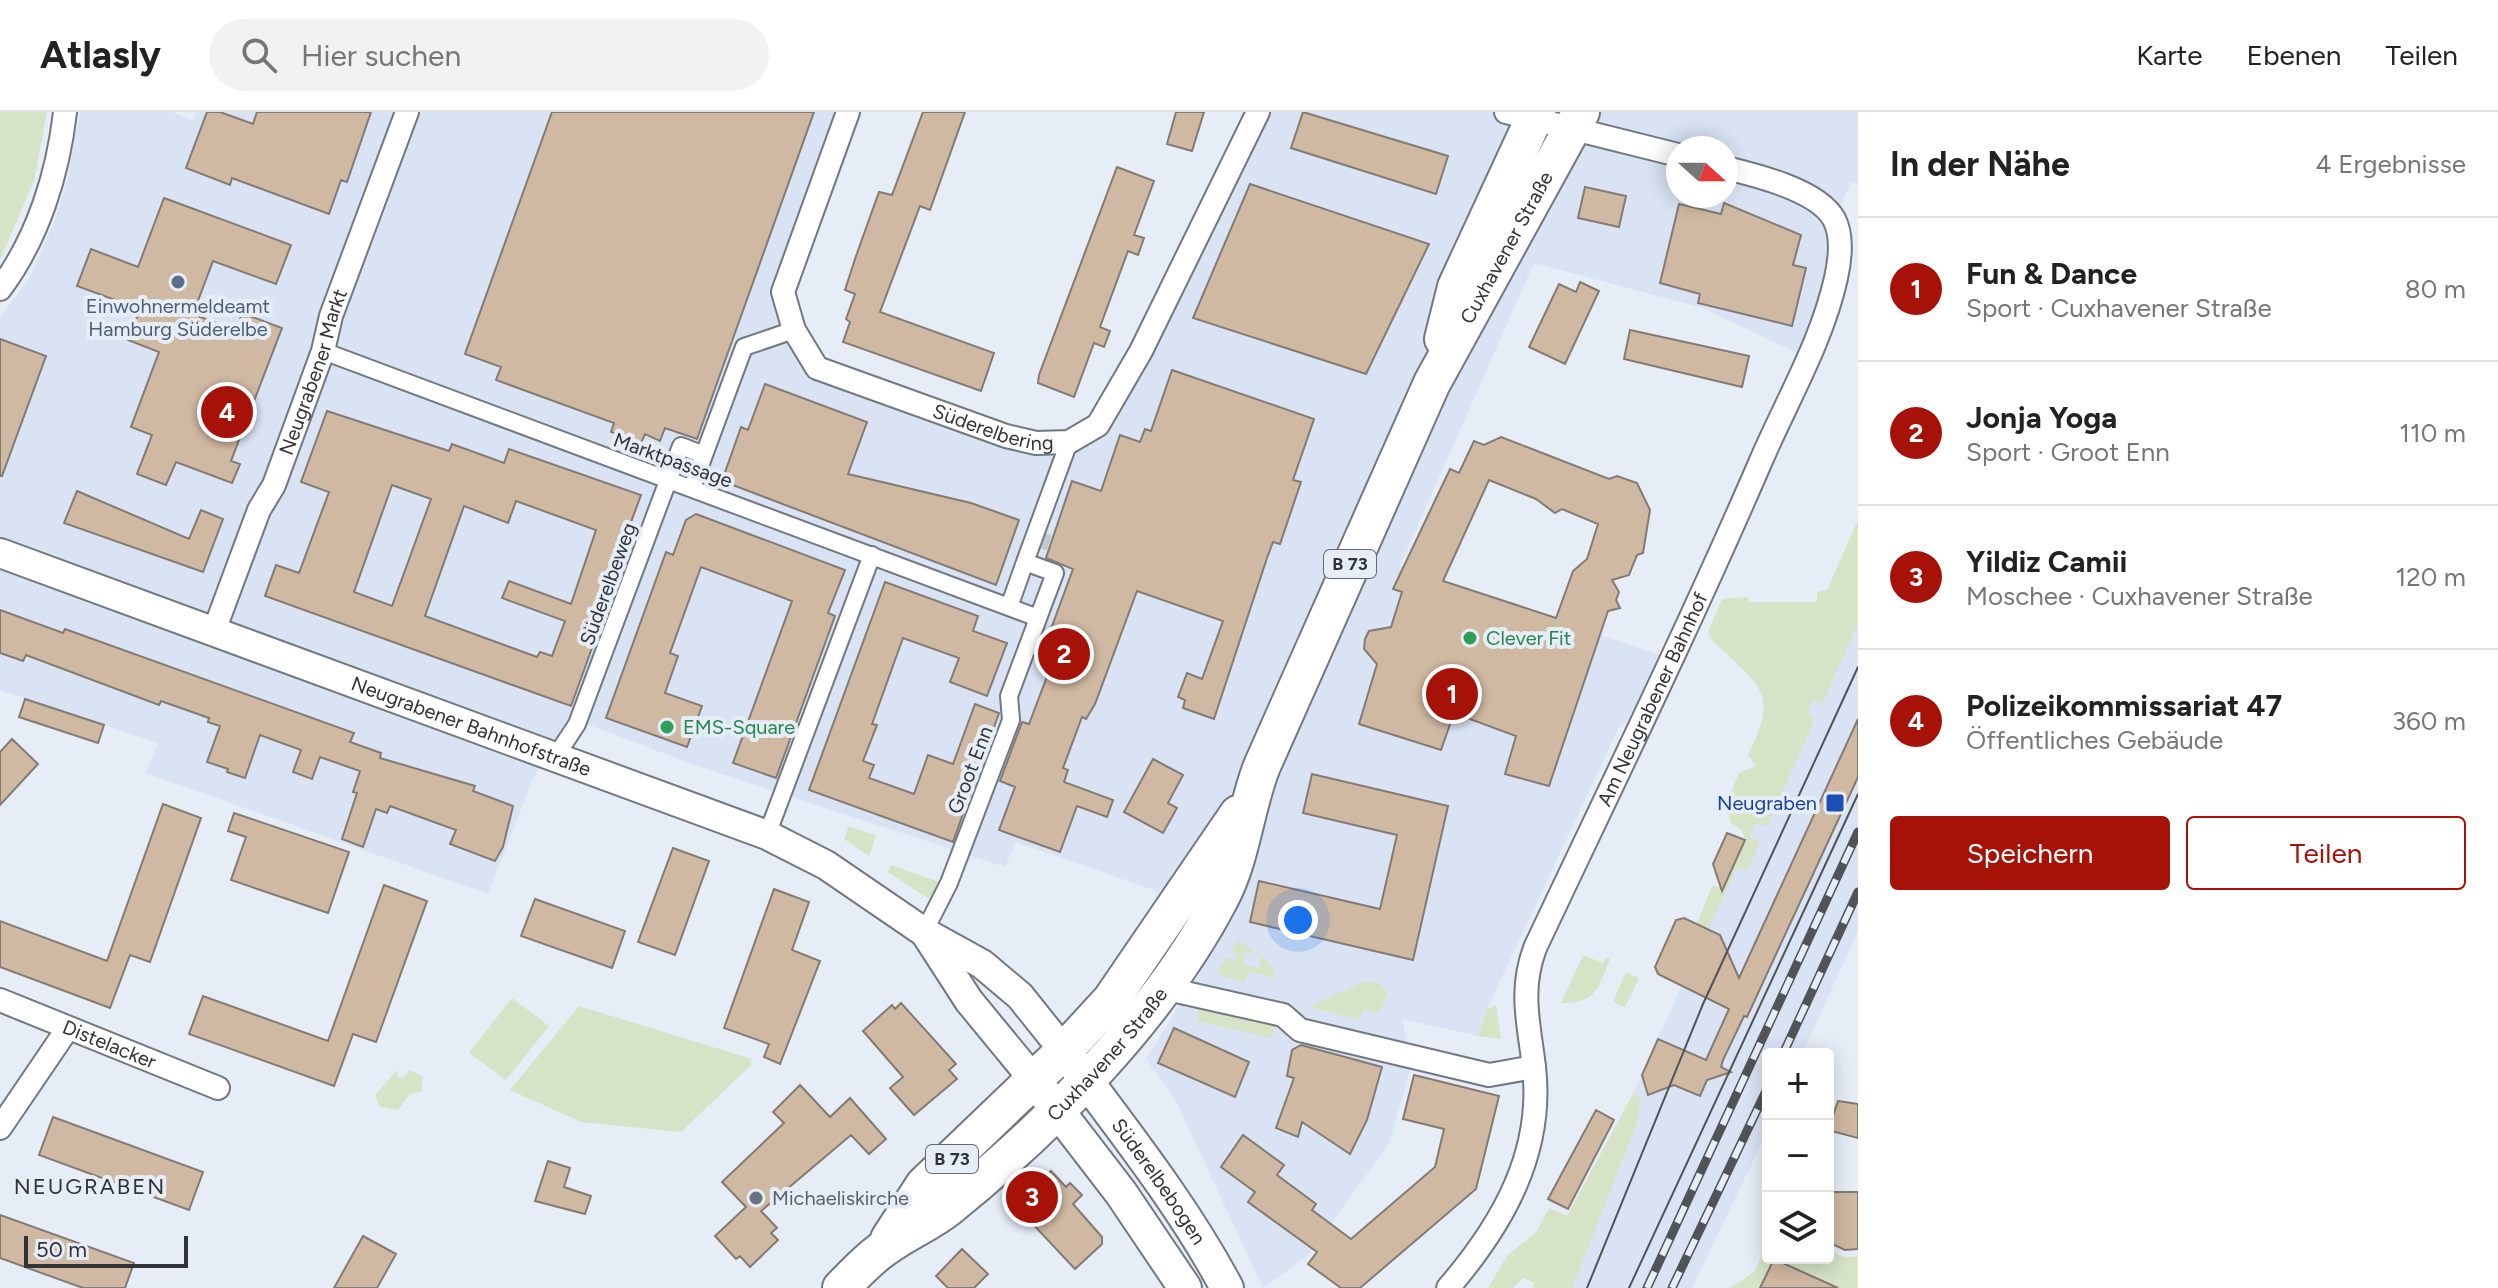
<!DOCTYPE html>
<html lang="de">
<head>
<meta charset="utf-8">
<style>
	:root { --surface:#fff; --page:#f2f2f2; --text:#222; --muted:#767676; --line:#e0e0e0; --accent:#a61208 }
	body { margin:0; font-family:Figtree,sans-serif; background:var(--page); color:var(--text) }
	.controls { position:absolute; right:24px; bottom:24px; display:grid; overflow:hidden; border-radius:8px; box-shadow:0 4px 20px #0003 }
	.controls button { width:72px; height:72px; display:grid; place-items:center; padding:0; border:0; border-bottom:2px solid var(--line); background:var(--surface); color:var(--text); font:40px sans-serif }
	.compass { position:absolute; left:1666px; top:24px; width:72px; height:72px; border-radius:50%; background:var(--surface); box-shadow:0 4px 20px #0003; rotate:111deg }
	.scale { position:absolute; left:24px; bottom:20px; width:164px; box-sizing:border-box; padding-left:8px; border:4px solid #313337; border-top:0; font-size:22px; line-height:28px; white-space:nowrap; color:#313337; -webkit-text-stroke:6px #e6edf7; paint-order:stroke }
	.you { position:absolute; left:1298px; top:808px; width:28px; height:28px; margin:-20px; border:6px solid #fff; border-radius:50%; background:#1a73e8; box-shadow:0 0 0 12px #1a73e833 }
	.badge { display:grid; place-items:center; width:52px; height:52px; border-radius:50%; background:var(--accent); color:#fff; font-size:26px; font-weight:700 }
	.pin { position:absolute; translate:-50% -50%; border:4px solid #fff; box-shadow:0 2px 8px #0006 }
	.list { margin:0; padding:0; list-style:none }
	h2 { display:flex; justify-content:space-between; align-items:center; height:104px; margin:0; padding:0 32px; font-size:34px }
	h2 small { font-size:26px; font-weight:400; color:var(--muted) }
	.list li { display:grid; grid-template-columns:52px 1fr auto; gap:24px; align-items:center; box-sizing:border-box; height:144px; padding:0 32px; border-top:2px solid var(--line) }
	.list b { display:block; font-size:30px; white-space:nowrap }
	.list p { margin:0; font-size:26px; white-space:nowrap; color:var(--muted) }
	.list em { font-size:26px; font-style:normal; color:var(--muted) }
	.actions { display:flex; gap:16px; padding:24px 32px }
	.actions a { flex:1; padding:18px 0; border:2px solid var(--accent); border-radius:8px; text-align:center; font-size:28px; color:var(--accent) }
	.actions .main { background:var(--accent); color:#fff }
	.icon { flex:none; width:44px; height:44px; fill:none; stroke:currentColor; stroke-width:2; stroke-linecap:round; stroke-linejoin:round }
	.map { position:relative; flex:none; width:1858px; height:1176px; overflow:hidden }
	header { display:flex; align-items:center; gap:48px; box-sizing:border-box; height:112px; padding:0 40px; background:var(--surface); border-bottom:2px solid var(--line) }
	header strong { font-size:38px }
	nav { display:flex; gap:44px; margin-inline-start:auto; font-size:28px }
	.search { width:560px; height:72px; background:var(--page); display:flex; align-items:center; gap:20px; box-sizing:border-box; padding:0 28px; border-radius:44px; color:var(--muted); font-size:30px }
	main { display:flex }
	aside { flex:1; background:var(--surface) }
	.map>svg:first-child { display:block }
	.built { fill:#d9e3f4; fill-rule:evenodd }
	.green { fill:#d6e3c7 }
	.building { fill:#d0b9a2; stroke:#837b73; stroke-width:2; fill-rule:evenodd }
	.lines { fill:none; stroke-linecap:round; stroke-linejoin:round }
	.pedestrian-tunnel { stroke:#c2c8d1; stroke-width:16; stroke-dasharray:16 8; stroke-linecap:butt }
	.pedestrian-casing { stroke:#727780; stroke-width:20 }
	.minor-casing { stroke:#727780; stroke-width:26 }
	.tertiary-casing { stroke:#727780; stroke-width:32 }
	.secondary-casing { stroke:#727780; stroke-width:36 }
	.primary-casing { stroke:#727780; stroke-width:40 }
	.pedestrian { stroke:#fff; stroke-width:16 }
	.minor { stroke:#fff; stroke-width:22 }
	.tertiary { stroke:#fff; stroke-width:28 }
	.secondary { stroke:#fff; stroke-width:32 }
	.primary { stroke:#fff; stroke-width:36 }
	.tram { stroke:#505358; stroke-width:2 }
	.rail-casing { stroke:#505358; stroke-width:9 }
	.rail { stroke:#e6edf7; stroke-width:6; stroke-dasharray:18; stroke-linecap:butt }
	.service-dot { fill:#5c6f8a; stroke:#e6edf7; stroke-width:3 }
	.leisure-dot { fill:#2e9e5b; stroke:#e6edf7; stroke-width:3 }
	.transit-dot { fill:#1a4fb4; stroke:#e6edf7; stroke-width:3 }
	.worship-dot { fill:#6b7280; stroke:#e6edf7; stroke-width:3 }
	.labels { text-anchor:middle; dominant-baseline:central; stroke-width:8; stroke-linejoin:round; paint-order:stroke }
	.shield { fill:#e6edf7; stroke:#676b71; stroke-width:2 }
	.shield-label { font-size:18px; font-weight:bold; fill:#313337 }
	.street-label { font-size:20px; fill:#313337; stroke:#e6edf7 }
	.service-label { font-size:20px; fill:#4e5e75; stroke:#e6edf7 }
	.leisure-label { font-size:20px; fill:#27864d; stroke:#e6edf7; text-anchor:start }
	.transit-label { font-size:20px; fill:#164399; stroke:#e6edf7; text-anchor:end }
	.worship-label { font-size:20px; fill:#5b616d; stroke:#e6edf7; text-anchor:start }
	.neighbourhood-label { font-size:22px; letter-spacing:2px; fill:#313337; stroke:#e6edf7 }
</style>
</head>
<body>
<header>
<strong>Atlasly</strong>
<div class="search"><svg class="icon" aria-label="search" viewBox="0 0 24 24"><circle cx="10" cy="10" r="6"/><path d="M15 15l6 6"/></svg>Hier suchen</div>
<nav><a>Karte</a><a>Ebenen</a><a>Teilen</a></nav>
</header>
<main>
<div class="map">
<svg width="1858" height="1176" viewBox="0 0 1858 1176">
	<rect width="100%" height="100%" fill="#e6edf7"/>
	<path class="built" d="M80 0H171L193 8 196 0H846L781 180 816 257 1026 329 1099 313 1258 0H1858V72L1851 70 1834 109 1839 141 1807 246 1703 196 1534 151 1400 454 1659 543 1630 607 1619 615 1487 897 1478 924 1402 907 1412 952 1389 1032 1307 1144 1263 1176 1175 987 1146 947 1222 825 1151 777 1016 730 1005 755 692 652 568 605 532 669 488 782 146 661 158 631 0 578V205L30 165 55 108 68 65ZM1678 36H1726V84H1678Z
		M1858 482V819L1802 942H1768V1018L1692 1176H1558L1633 982Z"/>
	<path class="green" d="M0 0H47L34 69 0 148Z
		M1858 408V512L1822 592 1813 588 1807 602 1815 607 1767 715 1756 711 1750 725 1760 730 1747 759 1737 755 1709 817 1697 812 1712 774 1724 775 1745 728 1742 718 1730 710 1726 692 1739 661 1756 654 1748 643C1772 592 1771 582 1729 544 1721 536 1711 530 1708 520L1722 487 1748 485V490H1817V480L1827 478Z
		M849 714 876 724 869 744 844 727Z
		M891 753 939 770 932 789 888 760Z
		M1237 829 1253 837 1251 842 1246 841 1243 852 1258 856 1261 845 1256 843 1258 840 1272 854 1276 866 1248 859 1245 870 1216 862 1226 846 1235 848 1236 842 1230 840Z
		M1583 843 1603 851 1606 845 1610 847C1598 876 1596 892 1561 891Z
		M1626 860 1639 866 1625 895 1613 890Z
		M1366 869 1380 872 1388 881 1379 901 1363 898 1360 908 1309 895Z
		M512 886 549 914 506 968 469 941Z
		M1200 892 1276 909 1272 926 1196 909Z
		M1496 893 1501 927 1478 924 1487 897Z
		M579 894 752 947 750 954 681 1020 581 1010 510 978Z
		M397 958 398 965 403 966 410 958 423 965 421 980 410 982 398 998 380 995 375 983Z
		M1633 982 1640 985 1638 1009 1572 1176H1533L1534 1171 1523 1166 1513 1176H1488L1507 1144 1536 1120 1549 1096 1567 1104Z
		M1768 1129V1146H1828V1138L1844 1145H1858V1176H1730L1755 1159Z"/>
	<path class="building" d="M207 0H220L253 12 257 0H371L347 70 341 68 329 102 232 66 230 73 186 56Z
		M552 0H814L697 327 665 316 660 329 645 322 641 331 611 320 614 311 496 268 501 255 465 242Z
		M923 0H965L930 98 920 94 880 200 994 241 981 279 843 230 850 210 846 207 855 182 845 178 856 144 879 80 892 83Z
		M1176 0H1204L1192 39 1167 32Z
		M1303 0 1448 44 1436 82 1291 36Z
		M1117 55 1154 69 1134 123 1144 126 1138 143 1128 139 1100 215 1110 219 1104 235 1094 231 1074 285 1038 271 1039 263Z
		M1250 72 1429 132 1366 262 1193 206Z
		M1585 75 1626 84 1619 115 1578 106Z
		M164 86 291 133 276 172 213 149 193 202 236 219 242 201 282 216 231 349 240 352 232 371 176 350 166 373 137 362 152 323 131 315 159 240 128 228 140 197 77 174 91 137 138 155Z
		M1724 91 1801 123 1793 153 1806 156 1792 214 1698 191 1700 182 1660 171 1679 92 1721 102Z
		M1580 170 1599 179 1565 252 1529 235 1559 172 1576 180Z
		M1630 218 1749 244 1742 275 1624 247Z
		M0 227 46 244 2 364H0Z
		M1172 258 1314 307 1293 368 1301 370 1280 432 1273 430 1267 446 1214 607 1183 596 1185 588 1178 585 1187 561 1202 567 1223 509 1137 479 1095 592 1086 607 1082 605 1063 656 1068 658 1064 670 1113 688 1107 705 1077 694 1060 740 999 718 1015 675 1000 669 1022 610 1029 612 1054 546 1044 536 1073 457 1046 446 1072 369 1101 379 1120 323 1140 330 1145 317 1151 319Z
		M765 272 867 310 848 362 971 391 1019 408 996 473 722 369 741 315 748 318Z
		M327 299 449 339 452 332 504 351 509 337 641 383 624 429 630 431 571 594 265 484 276 453 299 461 329 380 301 370ZM392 373 431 387 392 494 354 480ZM516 389 596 418 571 492 509 469 502 486 565 509 552 544 540 540 537 545 425 504 464 394 508 411Z
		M1501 325 1609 367 1617 364 1637 371 1650 398 1643 441 1637 443 1629 463 1612 468 1619 480 1616 488 1620 496 1608 499 1549 674 1505 662 1516 624 1454 601 1441 638 1359 612 1377 552 1364 537 1365 527 1369 519 1391 515 1402 480 1393 477 1450 357 1459 361 1474 329 1484 333ZM1489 368 1536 387 1555 401 1562 397 1598 412 1587 447 1573 459 1556 506 1443 469Z
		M77 379 189 427 201 398 223 407 203 460 64 411Z
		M696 402 845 458 828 501 835 504 776 666 733 651 792 489 701 455 670 541 678 544 665 581 702 594 687 635 606 606 666 440 673 443 686 408Z
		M885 470 978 504 973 519 1007 531 987 584 950 570 959 546 903 526 872 612 877 613 863 649 874 653 869 666 914 682 928 643 953 652 975 592 999 601 953 730 809 678Z
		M0 498 63 521 65 517 354 621 350 630 381 641 380 646 475 674 473 679 513 694 503 735 495 749 450 732 456 718 390 694 387 701 376 697 363 735 342 727 357 681 353 680 360 659 320 645 312 667 293 660 301 638 260 623 245 666 227 660 228 657 207 650 220 614 208 610 209 606 161 589 159 593 26 543 23 549 0 541Z
		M25 587 104 613 98 631 19 605Z
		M1858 607V665L1747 905 1744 904 1723 948 1721 955 1731 960 1707 968 1700 984 1674 973 1648 983 1642 963 1658 927 1706 948 1729 897 1658 862 1655 855 1676 808 1684 806 1720 823 1739 866Z
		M12 627 38 652 0 693V640Z
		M1153 647 1183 663 1168 691 1177 696 1163 721 1124 700Z
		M1312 662 1448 694 1413 848 1250 810 1259 769 1380 797 1397 723 1303 701Z
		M163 692 201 706 150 850 130 843 110 896 0 855V809L107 849Z
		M234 701 349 740 328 801 231 768 246 725 228 719Z
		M1727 721 1745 728 1722 779 1713 752Z
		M673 736 709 749 675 843 638 830Z
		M384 773 427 789 376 930 353 922 334 974 189 922 203 884 328 929Z
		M774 777 809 790 792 838 820 849 780 952 764 945 769 932 724 916Z
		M535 787 625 819 612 856 521 824Z
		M901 891 956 952 949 958 957 967 914 1003 890 976 903 965 863 919 892 893 895 897Z
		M1174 916 1249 950 1235 985 1158 951Z
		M1301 933 1382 955 1367 1008 1350 1042 1302 1010 1298 1025 1276 1016 1294 966 1287 964 1292 938Z
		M1414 963 1499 984 1476 1077 1360 1176H1341L1308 1152 1317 1140 1248 1090 1255 1080 1221 1055 1243 1023 1284 1053 1277 1063 1316 1092 1312 1098 1351 1127 1435 1055 1444 1017 1403 1007Z
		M800 973 830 1005 850 986 886 1027 869 1042 851 1023 761 1099 777 1116 771 1121 778 1128 750 1155 740 1144 736 1147 715 1124 746 1095 722 1070 784 1011 773 1000Z
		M1838 989 1858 992V1026L1828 1018Z
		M1596 998 1614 1008 1568 1097 1548 1087Z
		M53 1005 203 1060 189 1098 39 1043Z
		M548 1049 570 1056 564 1075 591 1084 585 1102 535 1089Z
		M1051 1059 1066 1075 1070 1071 1082 1083 1073 1092 1102 1125V1132L1075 1157 1014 1092Z
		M1828 1080H1858V1137L1845 1138 1828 1130Z
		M0 1103 134 1151 125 1176H83L0 1146Z
		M363 1124 396 1142 377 1176H334Z
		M962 1137 988 1162 974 1176H948L936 1164Z
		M1774 1147 1838 1176H1760Z"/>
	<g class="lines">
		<path class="pedestrian-tunnel" d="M1034 426 1050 431"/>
		<g class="pedestrian-casing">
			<path id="pedestrian" d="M323 239 1038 506
				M692 376 704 343
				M1009 495 1025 450
				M556 644 577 612 681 334 704 343 744 235 794 218
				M767 723 872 443
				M924 820 949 771 1011 608 1009 584 1055 461 1025 450 1069 330"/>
		</g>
		<g class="minor-casing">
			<g id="minor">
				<path id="s1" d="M848 0 783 180 794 218 817 256 1006 324 1036 331 1069 330 1098 313 1141 239 1258 0"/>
				<path d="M1506 0 1678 43"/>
				<path d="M0 177C38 126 58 62 65 0"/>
				<path id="s2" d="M214 519 259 398 274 373 323 239 331 204 407 0"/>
				<path d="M1163 876 1283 903 1300 918 1489 963 1534 955"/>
				<path id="s3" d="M0 888 218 976"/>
				<path d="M0 1016 68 916"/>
				<path id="s4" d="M1448 1176C1502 1113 1544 1041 1534 955 1529 912 1519 879 1535 836 1611 675 1689 515 1760 351 1785 292 1822 230 1836 166 1840 148 1843 124 1834 107 1818 78 1755 63 1726 56"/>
			</g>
		</g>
		<g class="tertiary-casing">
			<g id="tertiary">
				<path id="s5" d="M0 441 767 723 826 753 924 820 982 852 1020 884 1064 939"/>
				<path d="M927 824 969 889 1034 968"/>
			</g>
		</g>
		<g class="secondary-casing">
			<g id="secondary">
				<path id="s6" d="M1071 948C1125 1021 1184 1095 1227 1176"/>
				<path d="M1041 977 1121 1081 1185 1176"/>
			</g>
		</g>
		<g class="primary-casing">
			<g id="primary">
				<path d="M1443 227 1456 175 1537 0"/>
				<path d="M889 1127 924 1073 1064 939 1111 888 1238 702"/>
				<path id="s7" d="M841 1176C855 1162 869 1146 886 1135 905 1121 929 1111 948 1096 1050 1014 1159 904 1220 787 1242 746 1245 697 1262 654L1432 271 1581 0"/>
			</g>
		</g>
		<use href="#pedestrian" class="pedestrian"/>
		<use href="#minor" class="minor"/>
		<use href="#tertiary" class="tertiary"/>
		<use href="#secondary" class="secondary"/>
		<use href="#primary" class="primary"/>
		<path class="tram" d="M1587 1176 1703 892 1858 555
			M1629 1176 1858 682"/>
		<g class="rail-casing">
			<path id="rail" d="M1783 942 1858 780
				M1647 1176 1858 720
				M1672 1176 1768 975"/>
		</g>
		<use href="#rail" class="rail"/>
	</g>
	<circle class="service-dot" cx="178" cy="170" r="8"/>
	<g class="leisure-dot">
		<circle cx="1470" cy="526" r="8"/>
		<circle cx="667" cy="615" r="8"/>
	</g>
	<rect class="transit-dot" x="1825" y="681" width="20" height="20" rx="4"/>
	<circle class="worship-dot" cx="756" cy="1086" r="8"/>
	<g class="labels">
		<g class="shield">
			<rect x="1324" y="438" width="52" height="28" rx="6"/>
			<rect x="926" y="1033" width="52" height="28" rx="6"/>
		</g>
		<g class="shield-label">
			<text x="1350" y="452">B 73</text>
			<text x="952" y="1047">B 73</text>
		</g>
		<g class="street-label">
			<text stroke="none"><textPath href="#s7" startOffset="1262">Cuxhavener Straße</textPath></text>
			<text stroke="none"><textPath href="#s2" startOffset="278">Neugrabener Markt</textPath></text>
			<text stroke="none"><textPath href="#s1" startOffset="462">Süderelbering</textPath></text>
			<text transform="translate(673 348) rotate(20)">Marktpassage</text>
			<text transform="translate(608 472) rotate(-70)">Süderelbeweg</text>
			<text stroke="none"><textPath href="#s4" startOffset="640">Am Neugrabener Bahnhof</textPath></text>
			<text stroke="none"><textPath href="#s5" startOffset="502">Neugrabener Bahnhofstraße</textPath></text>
			<text transform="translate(970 658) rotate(-69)">Groot Enn</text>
			<text stroke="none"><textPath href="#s3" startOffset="118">Distelacker</textPath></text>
			<text stroke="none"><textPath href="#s7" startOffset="356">Cuxhavener Straße</textPath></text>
			<text stroke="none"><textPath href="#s6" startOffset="150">Süderelbebogen</textPath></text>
		</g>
		<g class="service-label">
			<text x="178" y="194">Einwohnermeldeamt<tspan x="178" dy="23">Hamburg Süderelbe</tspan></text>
		</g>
		<g class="leisure-label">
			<text x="1486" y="526">Clever Fit</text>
			<text x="683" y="615">EMS-Square</text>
		</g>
		<g class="transit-label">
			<text x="1817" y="691">Neugraben</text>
		</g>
		<g class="worship-label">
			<text x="772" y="1086">Michaeliskirche</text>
		</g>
		<g class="neighbourhood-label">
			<text x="90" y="1074">NEUGRABEN</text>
		</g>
	</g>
</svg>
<div class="controls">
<button>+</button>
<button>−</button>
<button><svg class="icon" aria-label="layers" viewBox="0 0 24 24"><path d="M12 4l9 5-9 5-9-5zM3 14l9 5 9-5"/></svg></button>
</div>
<svg class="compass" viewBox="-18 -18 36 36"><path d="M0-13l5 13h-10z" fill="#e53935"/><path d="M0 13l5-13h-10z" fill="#767676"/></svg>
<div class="scale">50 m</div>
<div class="you"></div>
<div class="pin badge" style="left:1452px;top:582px">1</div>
<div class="pin badge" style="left:1064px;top:542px">2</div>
<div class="pin badge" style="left:1032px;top:1085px">3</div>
<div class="pin badge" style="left:227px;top:300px">4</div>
</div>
<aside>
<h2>In der Nähe<small>4 Ergebnisse</small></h2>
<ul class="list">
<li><span class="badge">1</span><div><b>Fun &amp; Dance</b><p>Sport · Cuxhavener Straße</p></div><em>80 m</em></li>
<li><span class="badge">2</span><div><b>Jonja Yoga</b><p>Sport · Groot Enn</p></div><em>110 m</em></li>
<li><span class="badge">3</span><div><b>Yildiz Camii</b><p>Moschee · Cuxhavener Straße</p></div><em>120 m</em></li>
<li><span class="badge">4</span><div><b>Polizeikommissariat 47</b><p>Öffentliches Gebäude</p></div><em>360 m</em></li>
</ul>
<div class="actions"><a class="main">Speichern</a><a>Teilen</a></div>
</aside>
</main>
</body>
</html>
